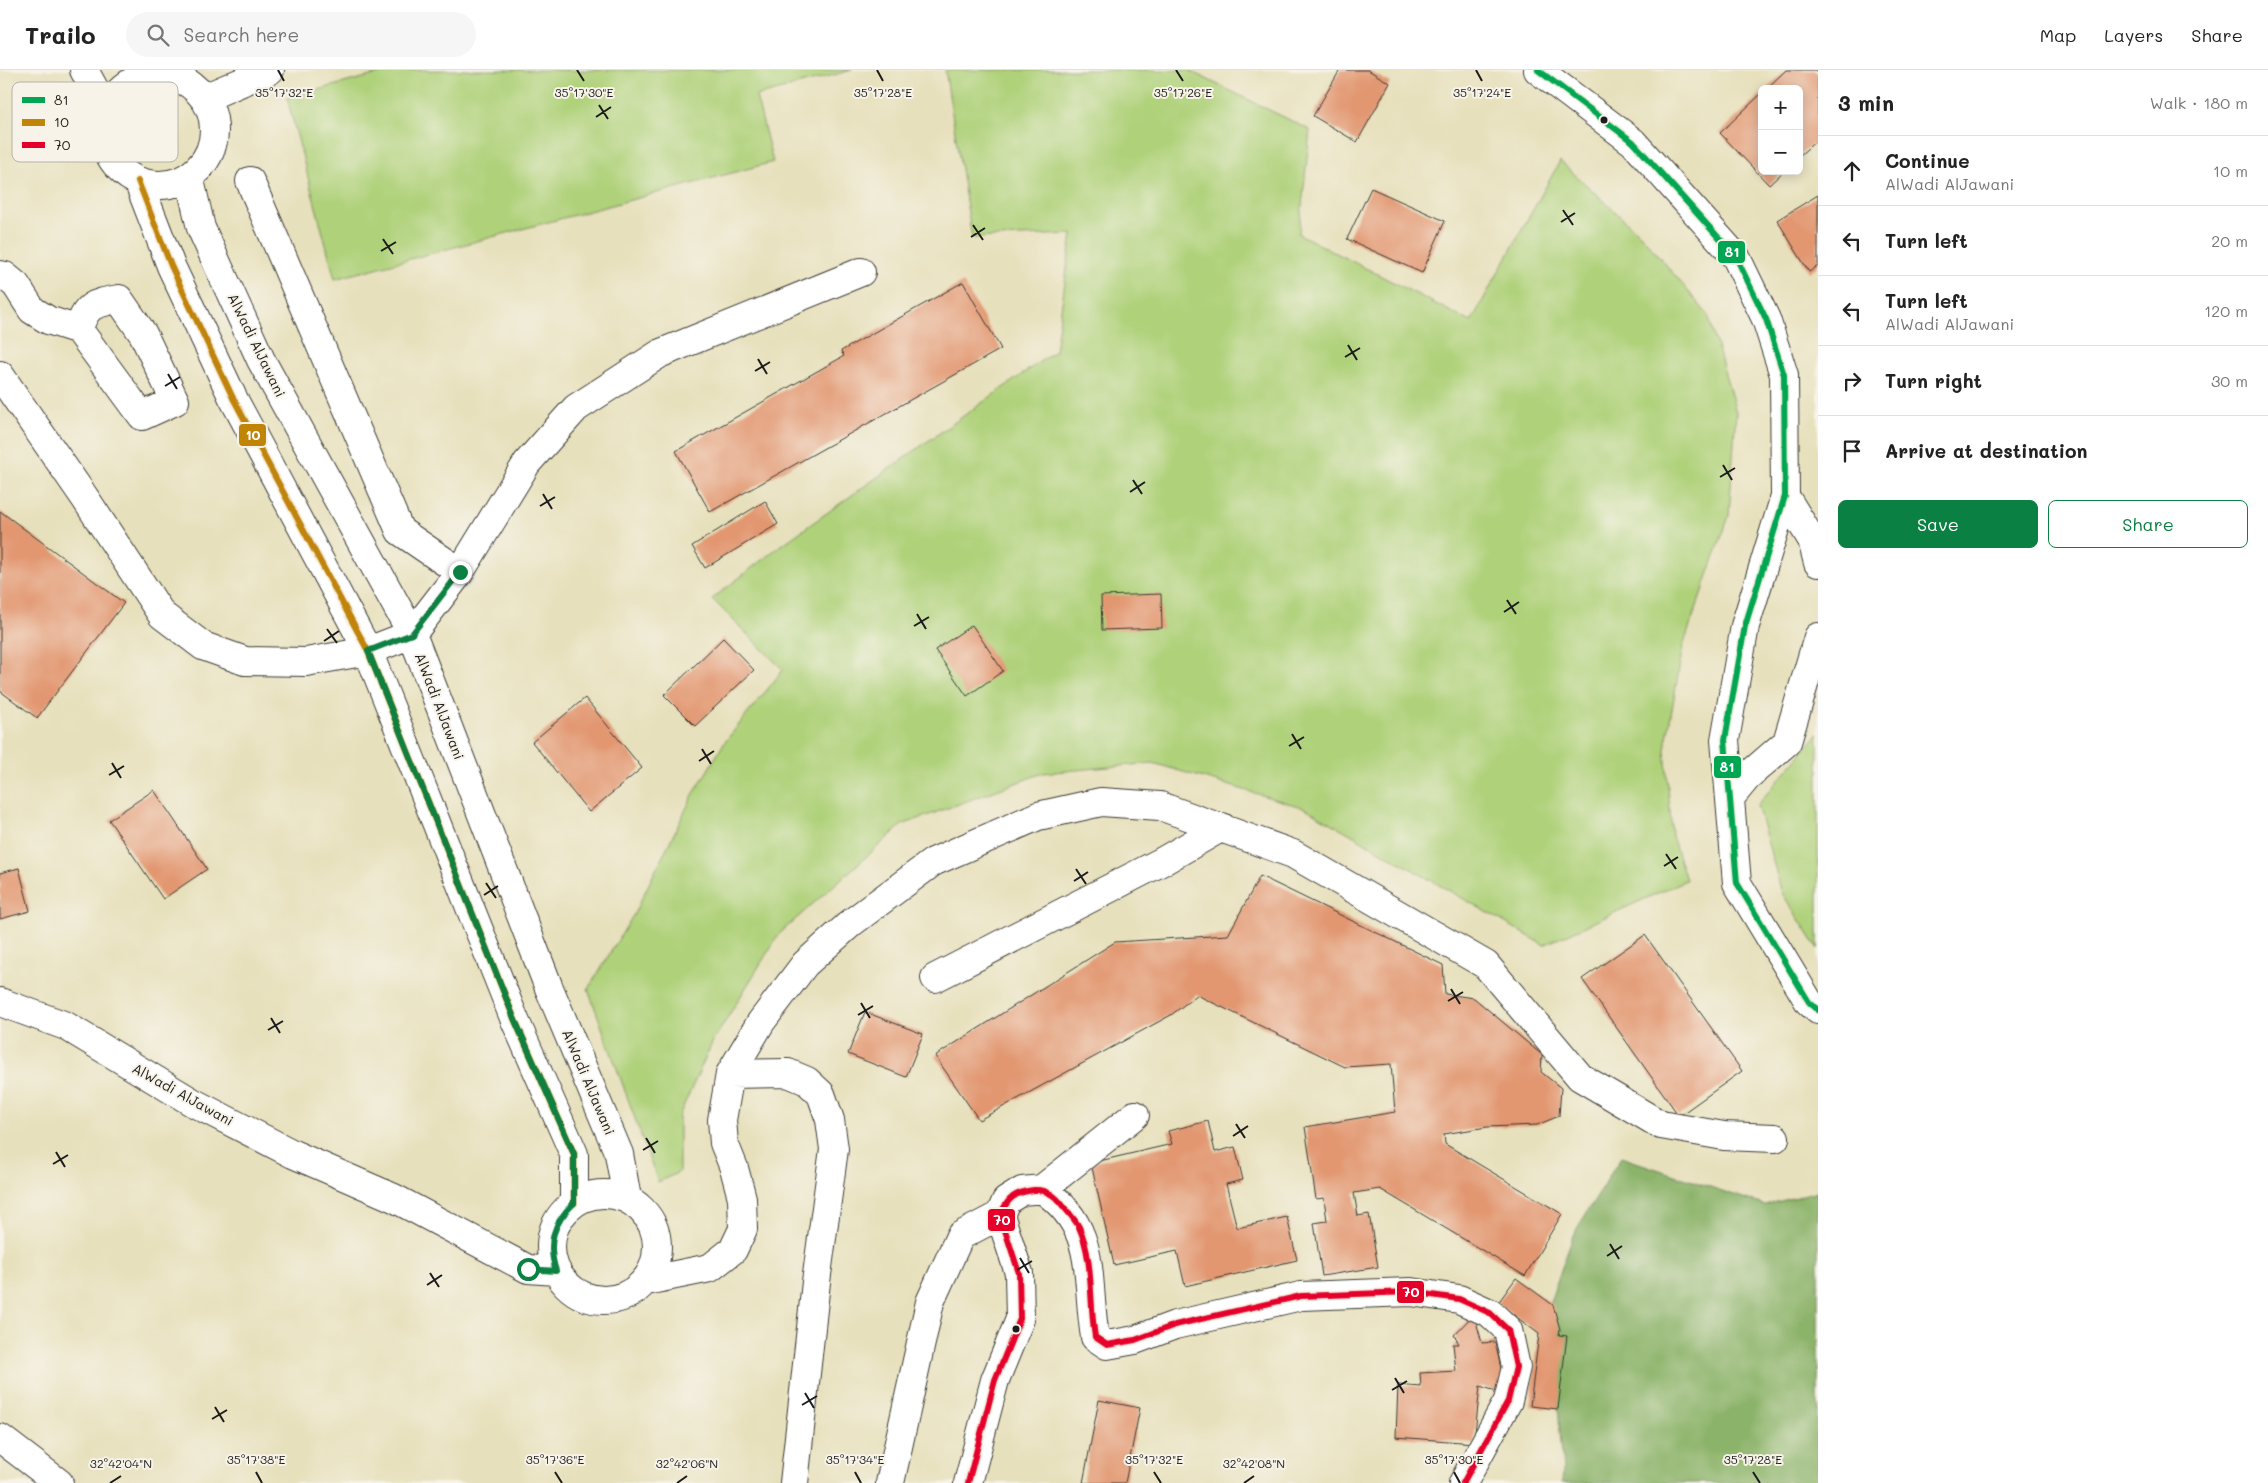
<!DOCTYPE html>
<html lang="en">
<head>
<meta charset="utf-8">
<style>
	:root { --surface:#fff; --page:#f6f6f6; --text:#222; --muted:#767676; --line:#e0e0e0; --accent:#0b8043 }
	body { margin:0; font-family:Mali,sans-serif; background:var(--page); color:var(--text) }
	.controls { position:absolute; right:15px; top:15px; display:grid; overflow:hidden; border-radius:8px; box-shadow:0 2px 12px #0003 }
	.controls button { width:45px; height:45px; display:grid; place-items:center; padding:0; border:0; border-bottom:1px solid var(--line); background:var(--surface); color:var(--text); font:25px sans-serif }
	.stop { position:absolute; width:15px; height:15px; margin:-11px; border:4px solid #0b8043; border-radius:50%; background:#fff }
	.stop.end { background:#0b8043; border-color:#fff; box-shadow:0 1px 5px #0008 }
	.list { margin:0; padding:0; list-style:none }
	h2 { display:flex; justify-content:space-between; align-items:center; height:65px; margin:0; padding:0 20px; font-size:21px }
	h2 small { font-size:16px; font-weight:400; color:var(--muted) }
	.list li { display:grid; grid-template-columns:32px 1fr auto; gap:15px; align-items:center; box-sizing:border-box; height:70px; padding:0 20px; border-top:1px solid var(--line) }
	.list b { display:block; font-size:19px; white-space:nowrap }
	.list p { margin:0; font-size:16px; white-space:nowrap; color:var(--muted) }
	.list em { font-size:16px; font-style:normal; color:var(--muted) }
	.actions { display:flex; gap:10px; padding:15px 20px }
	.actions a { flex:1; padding:11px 0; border:1px solid var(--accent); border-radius:8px; text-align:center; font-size:18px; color:var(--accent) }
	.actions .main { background:var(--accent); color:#fff }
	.icon { flex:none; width:28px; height:28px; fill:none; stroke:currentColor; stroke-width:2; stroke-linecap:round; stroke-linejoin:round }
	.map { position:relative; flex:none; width:1818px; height:1413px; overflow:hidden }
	header { display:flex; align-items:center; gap:30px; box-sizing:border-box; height:70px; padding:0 25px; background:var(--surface); border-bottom:1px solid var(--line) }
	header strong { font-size:24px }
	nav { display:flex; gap:28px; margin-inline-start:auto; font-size:18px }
	.search { width:350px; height:45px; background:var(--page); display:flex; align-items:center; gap:12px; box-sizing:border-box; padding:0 18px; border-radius:28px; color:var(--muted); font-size:19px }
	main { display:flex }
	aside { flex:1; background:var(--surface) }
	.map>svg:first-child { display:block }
	.green { fill:#afd179; stroke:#66764a }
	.forest { fill:#8bb369; stroke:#546842 }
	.building { fill:#e29771 }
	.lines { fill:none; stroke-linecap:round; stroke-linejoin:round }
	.minor-casing { stroke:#3a3934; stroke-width:30 }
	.minor { stroke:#fff; stroke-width:28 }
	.bus-1-casing { stroke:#f7f3e8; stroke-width:10 }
	.bus-2-casing { stroke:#f7f3e8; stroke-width:10 }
	.bus-3-casing { stroke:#f7f3e8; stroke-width:10 }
	.bus-1 { stroke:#00a651; stroke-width:6 }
	.bus-2 { stroke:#c08407; stroke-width:6 }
	.bus-3 { stroke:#e4002b; stroke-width:6 }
	.route { stroke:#0b8043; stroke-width:6 }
	.ticks { fill:none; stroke:#1c1c1c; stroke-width:2 }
	.bus-dot { fill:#1c1c1c; stroke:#f7f3e8; stroke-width:2 }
	.labels { text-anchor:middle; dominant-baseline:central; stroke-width:4; stroke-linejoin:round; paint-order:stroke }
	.street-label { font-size:14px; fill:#1c1c1c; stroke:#f7f3e8 }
	.key { fill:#f7f3e8; stroke:#b5b2ab; stroke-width:1 }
	.key-label { font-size:14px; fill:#1c1c1c }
	.ticks-label { font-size:12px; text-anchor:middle; fill:#1c1c1c; stroke:#f7f3e8; stroke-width:4; stroke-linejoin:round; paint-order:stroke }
	.line-badge { stroke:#f7f3e8; stroke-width:2 }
	.badge-label { font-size:14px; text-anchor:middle; font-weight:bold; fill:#fff }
</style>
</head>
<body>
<header>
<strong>Trailo</strong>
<div class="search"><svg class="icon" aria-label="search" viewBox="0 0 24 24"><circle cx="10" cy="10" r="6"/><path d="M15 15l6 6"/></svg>Search here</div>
<nav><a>Map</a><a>Layers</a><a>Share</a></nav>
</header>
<main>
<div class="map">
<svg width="1818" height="1413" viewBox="0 0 1818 1413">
	<rect width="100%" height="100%" fill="#f7f3e8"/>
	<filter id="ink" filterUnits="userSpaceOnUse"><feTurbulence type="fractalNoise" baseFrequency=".02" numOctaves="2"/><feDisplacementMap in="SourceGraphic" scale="10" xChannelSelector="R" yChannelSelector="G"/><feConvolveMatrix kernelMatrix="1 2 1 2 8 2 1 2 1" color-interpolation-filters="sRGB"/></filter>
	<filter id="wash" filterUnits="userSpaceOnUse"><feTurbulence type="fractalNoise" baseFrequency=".0096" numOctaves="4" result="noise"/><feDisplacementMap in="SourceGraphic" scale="20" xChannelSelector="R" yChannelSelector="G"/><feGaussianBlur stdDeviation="1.12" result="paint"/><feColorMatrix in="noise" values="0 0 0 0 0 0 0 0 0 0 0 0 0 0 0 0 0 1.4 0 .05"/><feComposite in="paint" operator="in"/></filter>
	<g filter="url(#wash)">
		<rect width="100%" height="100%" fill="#e7e0bc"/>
		<path class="green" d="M393 0H852L756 26 773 92 335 209 287 28Z
			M945 0H1188L1310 60 1299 164 1471 252 1560 91 1642 166 1708 245 1736 342 1729 446 1683 576 1665 679 1672 766 1686 810 1544 875 1305 738 1153 693 1043 703 902 755 779 864 713 971 679 1046V1102L658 1112 588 919 634 844 693 725 724 673 783 600 712 529 776 479 1055 281 1072 164 972 168Z
			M1818 664V879L1782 823 1757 735Z"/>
		<path class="forest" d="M1621 1087 1764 1135 1818 1122V1413H1562L1563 1401 1550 1232 1573 1165Z"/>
		<g id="blocks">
			<path class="building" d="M1340 0H1368L1390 13 1357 72 1313 46Z
				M1786 0H1815L1818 3V69L1799 86V19H1766Z
				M1762 23V101H1784L1769 115 1720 63Z
				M1371 118 1445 151 1422 203 1347 169Z
				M1818 125V196L1809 202 1777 150Z
				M963 212 1001 279 710 442 676 381 844 286 841 281Z
				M765 431 778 454 705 498 692 476Z
				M0 441 124 533 37 648 0 621Z
				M1161 524 1162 558 1102 560 1101 526Z
				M972 555 1003 601 967 626 935 580Z
				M723 568 754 600 695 656 664 625Z
				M585 628 642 698 589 742 532 672Z
				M154 720 207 799 163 829 109 750Z
				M19 798 30 841 0 849V803Z
				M1260 806 1443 895 1445 924 1474 928 1542 985 1541 1002 1561 1018 1559 1046 1537 1055 1487 1057 1444 1064 1445 1074 1562 1144 1525 1206 1380 1119 1354 1123 1358 1146 1369 1144 1378 1197 1322 1206 1314 1153 1327 1151 1324 1128 1316 1129 1305 1057 1395 1042 1391 994 1345 997 1197 925 1171 945 979 1050 935 986 1115 872 1228 865Z
				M1645 865 1742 1001 1679 1046 1582 909Z
				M865 942 923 964 906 1007 848 984Z
				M1208 1051 1215 1082 1235 1077 1243 1110 1226 1114 1237 1158 1287 1147 1297 1190 1185 1216 1177 1181 1114 1195 1091 1093 1172 1074 1168 1061Z
				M1516 1208 1553 1235 1560 1259 1559 1265 1567 1266 1558 1339 1530 1336 1539 1264 1498 1233Z
				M1474 1244 1482 1273 1495 1272 1503 1307 1499 1322 1480 1316 1474 1373 1396 1367 1398 1315 1421 1317 1420 1303 1456 1301 1453 1274H1459L1454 1265Z
				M1099 1330 1140 1338 1125 1413H1083Z"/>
		</g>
	</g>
	<g filter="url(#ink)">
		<use href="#blocks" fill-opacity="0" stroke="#3a3934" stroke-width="1"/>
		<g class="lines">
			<g class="minor-casing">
				<path id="minor" d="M84 0 107 42
					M1538 0 1633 72 1736 187 1766 249 1784 305 1785 426 1745 556 1725 670 1737 813 1809 932 1818 940
					M104 60a55 55 0 1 1 110 0a55 55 0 1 1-110 0Z
					M204 28 270 0
					M189 106 201 158 261 290 412 564 549 918 619 1084 627 1128
					M138 111 171 196 233 328 368 581 514 948 574 1084V1133
					M250 111 400 461 460 502
					M0 205 5 206 16 215 32 240 48 250 79 260 142 346 175 331 143 264 119 229C96 233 85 234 79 260
					M0 305 85 428 162 545 203 576 245 591 306 592 368 581 412 564 460 502 527 393 576 338 661 283 861 202
					M1785 426 1812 470 1818 493
					M1730 728 1749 705 1787 672 1818 567
					M935 908 1163 791 1222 757
					M0 932 66 956 192 1032 293 1084 394 1128 528 1199 556 1201
					M730 1004 788 1003 807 1011 821 1024 830 1050 834 1079 816 1212 794 1413
					M1042 1119C1099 1158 1085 1207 1095 1267L1107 1275 1135 1270 1175 1255 1301 1226 1411 1222 1459 1229 1490 1243 1508 1260 1516 1297 1508 1331 1463 1413
					M551 1177a53 53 0 1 1 106 0a53 53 0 1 1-106 0Z
					M646 1211 710 1198 733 1180 743 1159 742 1128 734 1098 724 1073 722 1050 730 1004 761 952 805 894 851 853 933 792 1038 746 1101 732 1160 736 1293 784 1486 895 1580 1007 1661 1055 1724 1066 1775 1068
					M0 1368 59 1413
					M890 1413 930 1232 960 1166 1000 1145
					M968 1413 995 1310 1020 1249 1019 1203 1000 1145 1006 1131 1022 1121 1042 1119 1135 1045"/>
			</g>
			<use href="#minor" class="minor"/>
			<g class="bus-1-casing">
				<path id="bus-1" d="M1538 0 1633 72 1736 187 1766 249 1784 305 1785 426 1745 556 1725 670 1737 813 1809 932 1818 940"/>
			</g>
			<g class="bus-2-casing">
				<path id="bus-2" d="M138 111 171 196 233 328 368 581 514 948 574 1084V1133"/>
			</g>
			<g class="bus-3-casing">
				<path id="bus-3" d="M968 1413 995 1310 1020 1249 1019 1203 1000 1145C1008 1128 1015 1122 1034 1120 1046 1119 1056 1126 1063 1136 1068 1142 1075 1149 1079 1157 1094 1190 1089 1231 1095 1267L1107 1275 1135 1270 1175 1255 1301 1226 1411 1222 1459 1229 1490 1243 1508 1260 1516 1297 1508 1331 1463 1413"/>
			</g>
			<use href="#bus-1" class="bus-1"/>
			<use href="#bus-2" class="bus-2"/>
			<use href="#bus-3" class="bus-3"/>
		</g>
	</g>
	<g class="lines" filter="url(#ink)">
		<path class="route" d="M460 502 412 564 368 581 514 948 574 1084V1133C553 1153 547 1173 556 1201L528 1199"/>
	</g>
	<path class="ticks" d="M278 0 284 11M577 0 584 11M877 0 883 11M1176 0 1183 11M1476 0 1482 11M599 35 608 49M596 47 611 37M1563 140 1573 155M1561 152 1575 143M973 155 983 170M971 167 985 158M383 169 393 184M381 181 396 172M1348 275 1357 290M1345 287 1360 278M758 289 767 304M755 301 770 292M168 304 177 319M165 316 180 307M1723 395 1732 410M1720 407 1735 398M1133 410 1142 424M1130 422 1145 412M543 424 552 439M540 436 555 427M1507 530 1516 544M1504 542 1519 532M917 544 926 559M914 556 929 547M327 559 337 573M324 571 339 561M1292 664 1301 679M1289 676 1304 667M702 679 711 694M699 691 714 681M112 693 121 708M109 705 124 696M1666 784 1676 799M1664 796 1678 787M1076 799 1086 814M1074 811 1088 802M486 813 496 828M484 825 498 816M1451 919 1460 934M1448 931 1463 922M861 933 870 948M858 945 873 936M271 948 280 963M268 960 283 951M1236 1054 1245 1068M1233 1066 1248 1056M646 1068 655 1083M643 1080 658 1071M56 1082 65 1097M53 1094 68 1085M1610 1174 1619 1189M1607 1186 1622 1176M1020 1188 1029 1203M1017 1200 1032 1191M430 1203 439 1217M427 1215 442 1205M1395 1308 1404 1323M1392 1320 1407 1311M805 1323 814 1338M802 1335 817 1326M215 1337 224 1352M212 1349 227 1340M256 1402 262 1413M555 1402 562 1413M855 1402 861 1413M1154 1402 1161 1413M1454 1402 1460 1413M1753 1402 1760 1413M110 1413 121 1406M677 1413 687 1406M1244 1413 1254 1406"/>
	<g class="bus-dot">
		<circle cx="1604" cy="50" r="4.5"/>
		<circle cx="1016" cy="1259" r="4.5"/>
	</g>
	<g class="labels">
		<g class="street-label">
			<text transform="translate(257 275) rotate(64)">AlWadi AlJawani</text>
			<text transform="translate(440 636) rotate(69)">AlWadi AlJawani</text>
			<text transform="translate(589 1012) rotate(67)">AlWadi AlJawani</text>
			<text transform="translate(183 1024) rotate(29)">AlWadi AlJawani</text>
		</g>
	</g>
	<rect x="12" y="12" width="166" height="80" rx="8" class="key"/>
	<rect x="22" y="27" width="23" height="6" fill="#00a651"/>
	<rect x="22" y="49" width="23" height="7" fill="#c08407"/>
	<rect x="22" y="72" width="23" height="6" fill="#e4002b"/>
	<g class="key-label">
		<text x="54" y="35">81</text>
		<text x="54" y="57">10</text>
		<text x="54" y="80">70</text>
	</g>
	<g class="ticks-label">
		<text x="284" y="27">35°17'32"E</text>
		<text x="584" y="27">35°17'30"E</text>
		<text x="883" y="27">35°17'28"E</text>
		<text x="1183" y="27">35°17'26"E</text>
		<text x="1482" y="27">35°17'24"E</text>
		<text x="256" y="1394">35°17'38"E</text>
		<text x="555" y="1394">35°17'36"E</text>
		<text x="855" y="1394">35°17'34"E</text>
		<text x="1154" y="1394">35°17'32"E</text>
		<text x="1454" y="1394">35°17'30"E</text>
		<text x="1753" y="1394">35°17'28"E</text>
		<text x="121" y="1398">32°42'04"N</text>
		<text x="687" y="1398">32°42'06"N</text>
		<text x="1254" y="1398">32°42'08"N</text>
	</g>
	<g class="line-badge">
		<rect x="1717" y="170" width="29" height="24" rx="5" fill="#00a651"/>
		<rect x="238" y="353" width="29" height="24" rx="5" fill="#c08407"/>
		<rect x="1713" y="685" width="29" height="24" rx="5" fill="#00a651"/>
		<rect x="987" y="1138" width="29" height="24" rx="5" fill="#e4002b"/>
		<rect x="1396" y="1210" width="29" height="24" rx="5" fill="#e4002b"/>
	</g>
	<g class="badge-label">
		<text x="1732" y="187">81</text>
		<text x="253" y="370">10</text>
		<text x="1727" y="702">81</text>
		<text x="1002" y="1155">70</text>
		<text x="1411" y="1227">70</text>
	</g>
</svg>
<div class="controls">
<button>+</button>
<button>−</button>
</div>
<div class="stop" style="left:528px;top:1199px"></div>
<div class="stop end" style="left:460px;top:502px"></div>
</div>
<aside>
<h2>3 min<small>Walk · 180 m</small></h2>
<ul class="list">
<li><svg class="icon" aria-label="ahead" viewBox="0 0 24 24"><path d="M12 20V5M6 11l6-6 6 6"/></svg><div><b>Continue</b><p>AlWadi AlJawani</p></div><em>10 m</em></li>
<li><svg class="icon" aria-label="left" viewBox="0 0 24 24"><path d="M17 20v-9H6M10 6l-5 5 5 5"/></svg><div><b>Turn left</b></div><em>20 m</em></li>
<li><svg class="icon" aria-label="left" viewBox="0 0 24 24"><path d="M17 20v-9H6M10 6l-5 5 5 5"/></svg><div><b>Turn left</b><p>AlWadi AlJawani</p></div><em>120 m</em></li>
<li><svg class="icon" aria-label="right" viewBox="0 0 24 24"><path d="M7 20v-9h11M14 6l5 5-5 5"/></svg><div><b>Turn right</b></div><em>30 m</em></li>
<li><svg class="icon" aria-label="arrive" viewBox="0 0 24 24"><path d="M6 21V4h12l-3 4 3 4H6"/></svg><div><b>Arrive at destination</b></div></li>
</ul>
<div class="actions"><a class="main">Save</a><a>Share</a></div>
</aside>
</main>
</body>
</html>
